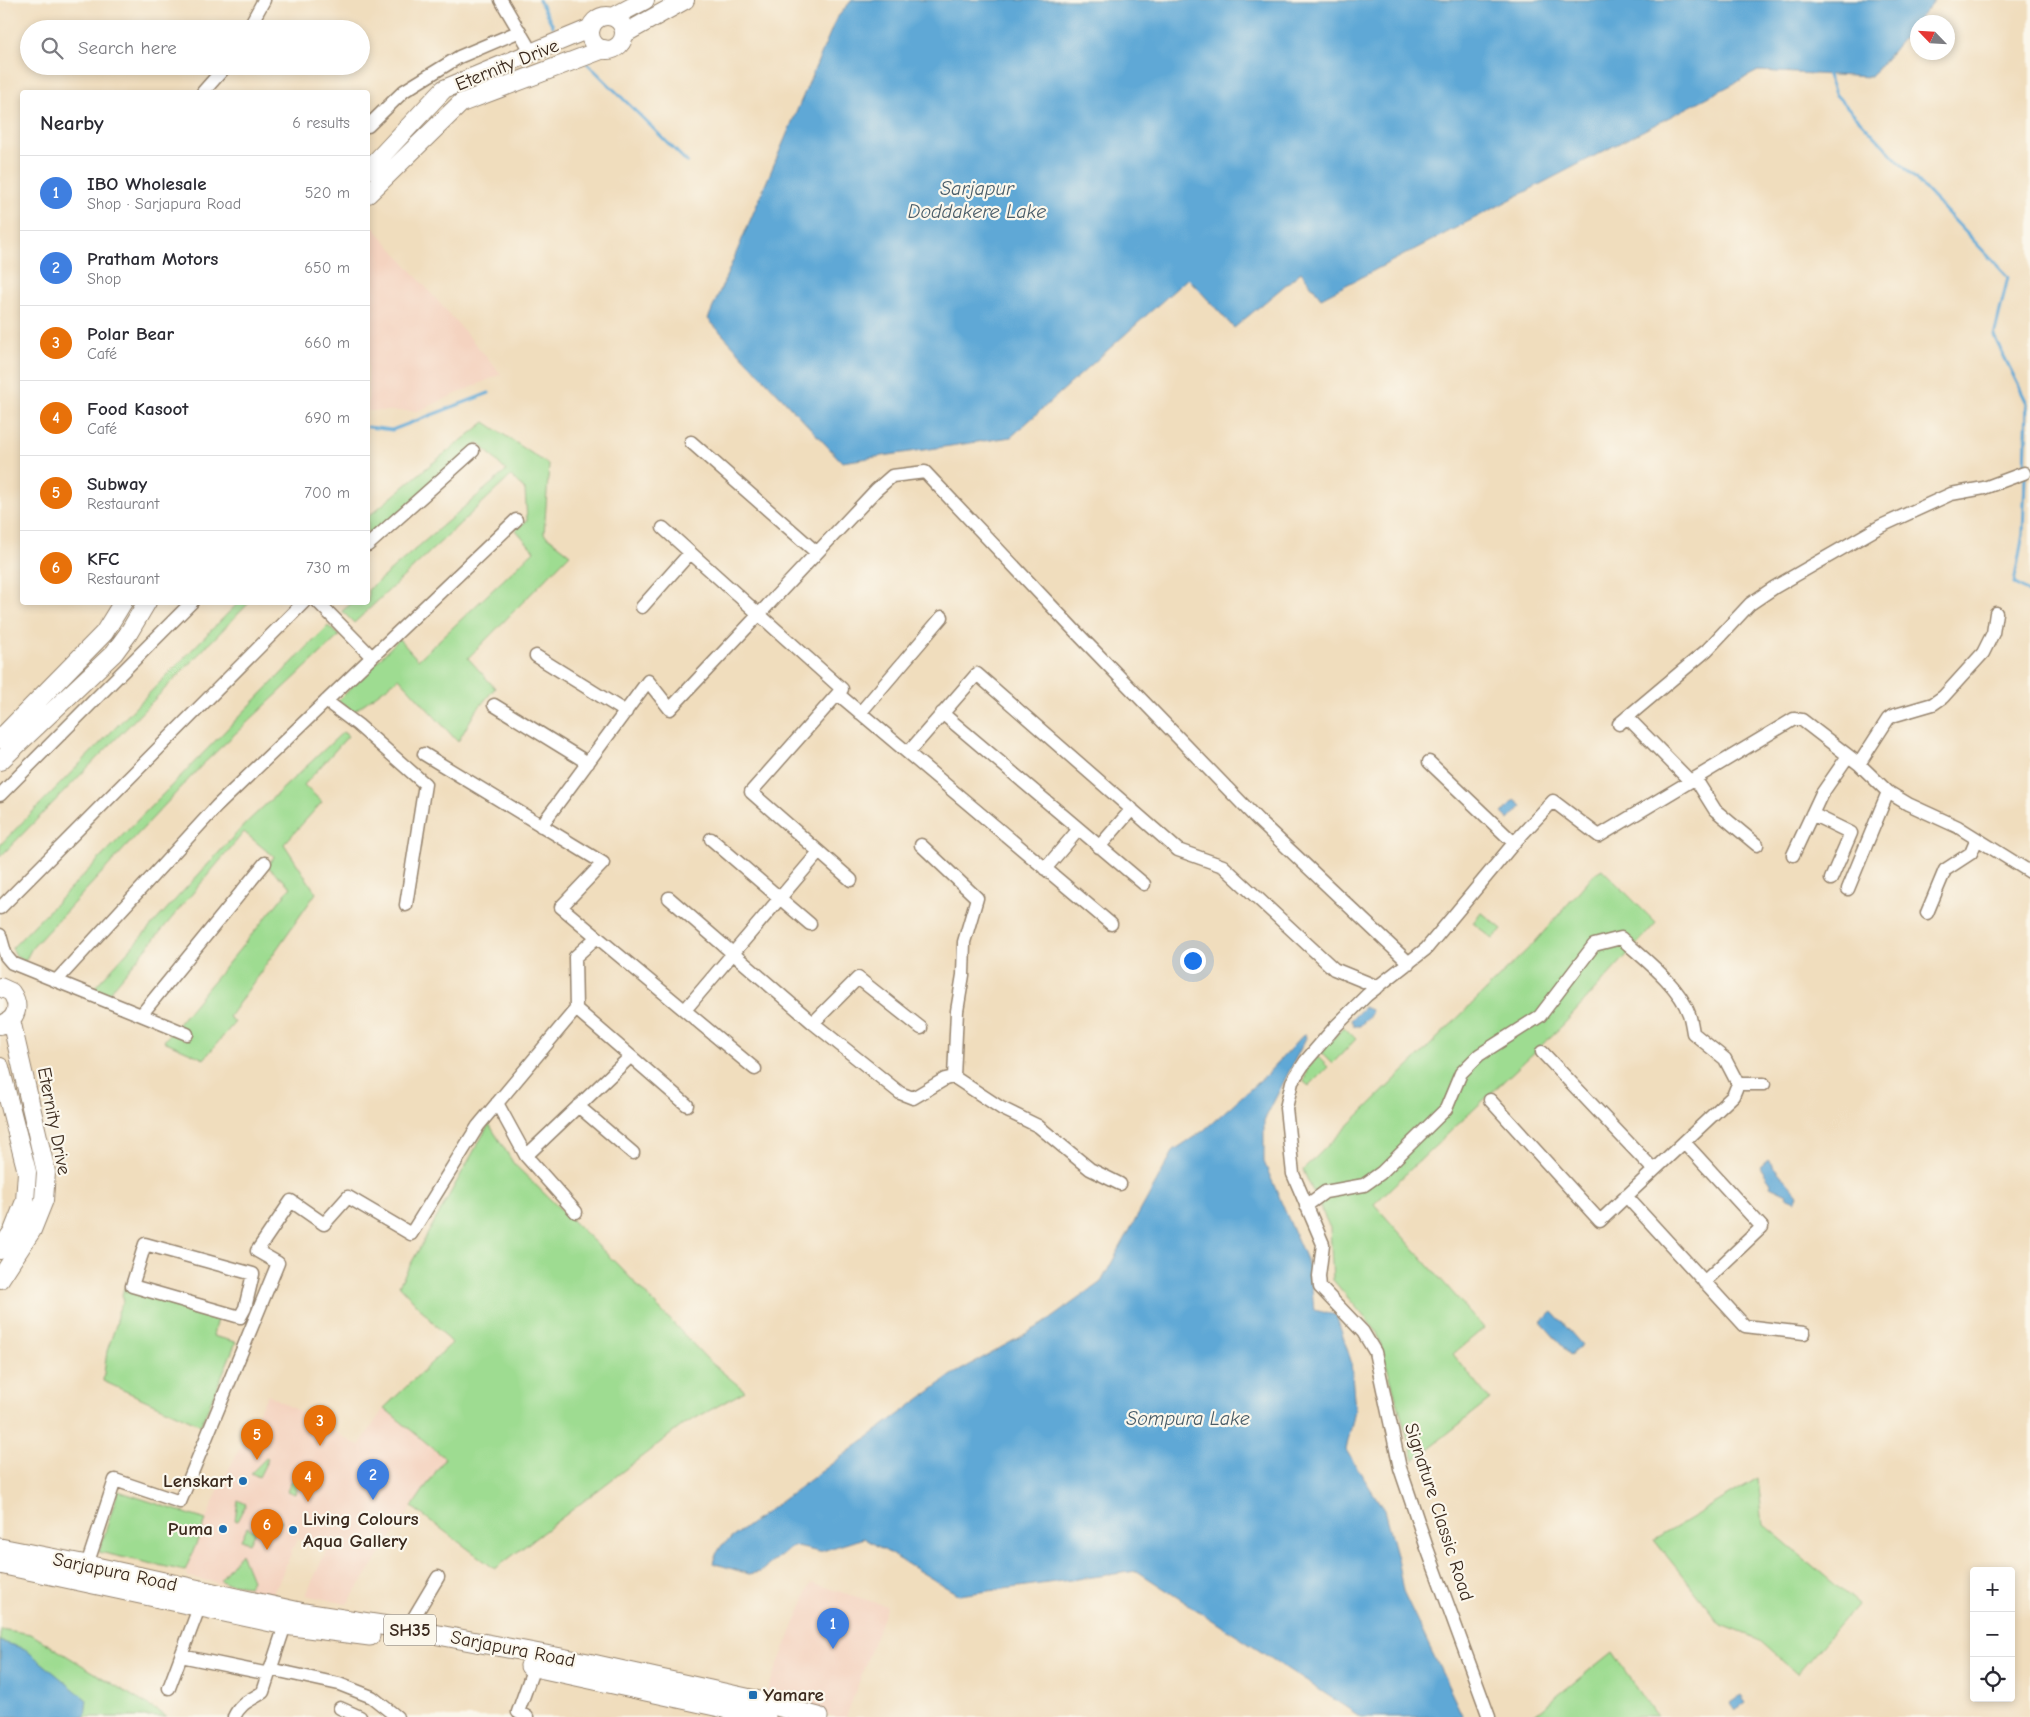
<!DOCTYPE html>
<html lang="en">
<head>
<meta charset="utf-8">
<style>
	:root { --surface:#fff; --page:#f2f2f3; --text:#2b2b33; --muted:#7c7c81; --line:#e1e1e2; --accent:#1f6fb2 }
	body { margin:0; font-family:"Comic Neue",sans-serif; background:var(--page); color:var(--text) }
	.controls { position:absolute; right:15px; bottom:15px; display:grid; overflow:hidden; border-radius:5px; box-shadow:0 2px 8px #0003 }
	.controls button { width:45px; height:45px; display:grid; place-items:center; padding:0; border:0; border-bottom:1px solid var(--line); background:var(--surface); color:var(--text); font:25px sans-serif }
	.compass { position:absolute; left:1910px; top:15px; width:45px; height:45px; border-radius:50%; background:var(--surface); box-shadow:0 2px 8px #0003; rotate:295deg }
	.you { position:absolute; left:1192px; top:960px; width:18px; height:18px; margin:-12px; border:4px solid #fff; border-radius:50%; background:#1a73e8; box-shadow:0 0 0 8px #1a73e833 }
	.badge { display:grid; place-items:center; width:32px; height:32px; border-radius:50%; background:var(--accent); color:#fff; font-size:16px; font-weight:700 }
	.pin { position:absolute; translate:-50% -41px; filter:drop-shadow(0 1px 2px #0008) }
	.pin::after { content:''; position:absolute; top:26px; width:18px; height:15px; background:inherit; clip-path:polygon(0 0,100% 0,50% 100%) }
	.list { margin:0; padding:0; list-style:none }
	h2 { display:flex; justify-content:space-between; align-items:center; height:65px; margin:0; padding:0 20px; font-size:21px }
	h2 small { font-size:16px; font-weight:400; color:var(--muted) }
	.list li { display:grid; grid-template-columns:32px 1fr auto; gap:15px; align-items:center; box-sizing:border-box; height:75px; padding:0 20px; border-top:1px solid var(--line) }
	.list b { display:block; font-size:19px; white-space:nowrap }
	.list p { margin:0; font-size:16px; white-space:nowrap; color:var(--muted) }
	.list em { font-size:16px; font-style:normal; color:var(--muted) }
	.icon { flex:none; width:28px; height:28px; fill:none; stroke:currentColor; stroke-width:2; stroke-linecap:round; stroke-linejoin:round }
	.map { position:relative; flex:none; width:2030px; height:1717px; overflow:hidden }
	.search { position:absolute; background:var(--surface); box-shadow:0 2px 8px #0003; left:20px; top:20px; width:350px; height:55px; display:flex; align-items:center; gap:12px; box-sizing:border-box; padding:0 18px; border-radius:28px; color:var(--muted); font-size:19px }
	.panel { position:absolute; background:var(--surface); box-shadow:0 2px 8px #0003; left:20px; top:90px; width:350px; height:515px; border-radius:5px }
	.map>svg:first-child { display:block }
	.built { fill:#f4d3c0 }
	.green { fill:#9edc91; stroke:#6c8358 }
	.water { fill:#5ea8d6; stroke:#4c697a }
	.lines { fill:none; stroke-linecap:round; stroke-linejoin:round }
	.stream { stroke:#5ea8d6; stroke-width:3 }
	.street-casing { stroke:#96846e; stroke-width:15 }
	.secondary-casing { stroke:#96846e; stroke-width:20 }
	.primary-casing { stroke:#96846e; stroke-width:21 }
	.street { stroke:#fff; stroke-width:12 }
	.secondary { stroke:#fff; stroke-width:18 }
	.primary { stroke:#fff; stroke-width:19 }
	.poi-dot { fill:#1f6fb2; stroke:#fbf7ec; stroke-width:2 }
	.labels { text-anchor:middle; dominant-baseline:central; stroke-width:4.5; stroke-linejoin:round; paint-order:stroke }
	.shield { fill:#fbf7ec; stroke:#75685c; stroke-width:1 }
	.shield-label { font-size:18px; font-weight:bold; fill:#3b2a1e }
	.street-label { font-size:19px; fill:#3b2a1e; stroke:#fbf7ec }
	.poi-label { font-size:19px; font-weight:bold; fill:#3b2a1e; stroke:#fbf7ec; text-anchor:end }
	.water-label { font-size:20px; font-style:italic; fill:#495c68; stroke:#fbf7ec }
</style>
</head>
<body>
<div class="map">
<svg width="2030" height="1717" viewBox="0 0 2030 1717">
	<rect width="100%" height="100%" fill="#fbf7ec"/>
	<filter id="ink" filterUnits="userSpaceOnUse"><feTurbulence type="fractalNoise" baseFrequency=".02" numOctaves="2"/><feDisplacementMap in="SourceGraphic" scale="10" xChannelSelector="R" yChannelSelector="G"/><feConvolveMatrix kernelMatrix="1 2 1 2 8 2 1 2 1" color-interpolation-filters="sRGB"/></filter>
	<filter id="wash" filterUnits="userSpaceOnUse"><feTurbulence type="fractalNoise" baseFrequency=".0096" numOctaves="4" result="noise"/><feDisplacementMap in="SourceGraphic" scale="20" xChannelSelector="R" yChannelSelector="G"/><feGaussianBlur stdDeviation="1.12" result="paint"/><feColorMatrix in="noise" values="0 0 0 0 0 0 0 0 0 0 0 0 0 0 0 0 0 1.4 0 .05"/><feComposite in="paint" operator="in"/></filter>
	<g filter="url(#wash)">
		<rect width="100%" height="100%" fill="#f0ddbd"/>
		<path class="built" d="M368 221 464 331 501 374 418 411H368Z
			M268 1394 359 1446 384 1408 445 1458 347 1604 306 1595 326 1551 297 1539 278 1584 271 1594 189 1577 185 1571 218 1490Z
			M811 1583 887 1606 846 1717H835L765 1696Z"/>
		<path class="green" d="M485 422 549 465 544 534 570 554 468 658 495 688 475 712 458 742 399 678 353 712 338 701 399 639 418 660 534 551 516 530 527 520 525 490 511 476 354 623 342 611 352 603 368 602V590L506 471 479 443 368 539V517L425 469Z
			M238 603H249L0 857V845Z
			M328 626 339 636 202 765 32 948 25 961 17 957 12 948Z
			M343 732 348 736 304 785 322 802 284 844 316 893 229 1017 235 1022 204 1059 164 1041 291 887 267 866 274 857 244 832 108 994 94 988 246 823Z
			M1602 869 1656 923 1564 1024 1374 1204 1484 1328 1453 1354 1490 1400 1414 1460 1377 1332 1333 1280 1330 1228 1303 1170 1535 942 1594 874Z
			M1481 912 1502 929 1493 939 1473 923Z
			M1344 1027 1356 1039 1332 1064 1320 1052Z
			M1318 1057 1328 1067 1309 1086 1304 1082 1307 1068Z
			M489 1124 514 1164 618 1265 708 1360 745 1391 683 1425 495 1569 412 1507 445 1458 384 1408 452 1343 399 1285Z
			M124 1288 218 1314 213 1336 236 1342 201 1425 103 1381 107 1351 117 1322C115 1315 121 1306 124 1300L122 1295Z
			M266 1458 268 1459 259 1477 251 1473Z
			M294 1477 297 1487 295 1494 287 1491Z
			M1758 1478 1763 1524 1858 1604 1797 1674 1758 1639 1722 1625 1654 1540Z
			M118 1491 206 1520 185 1571 99 1552Z
			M238 1500 246 1504 237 1521 235 1520Z
			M274 1517 282 1521 276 1529 269 1534 267 1533Z
			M247 1527 255 1531 249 1543 241 1540Z
			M241 1553 252 1580 248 1586 225 1583 220 1580Z
			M0 1629 31 1634 167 1717H0Z
			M1612 1652 1657 1717H1531Z"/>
		<path class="water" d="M852 0H1935L1871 77 1758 71 1321 298 1301 272 1234 328 1188 278 1011 437 842 462 708 319 836 19Z
			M1515 800 1522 806 1509 820 1502 813Z
			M1364 1007 1371 1010V1014L1360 1026H1354L1351 1020Z
			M1305 1033 1306 1038 1264 1121V1162L1310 1269 1314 1310 1336 1315 1351 1361 1355 1410 1346 1450 1384 1510 1397 1558 1403 1591 1463 1717H1361L1137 1571 959 1595 864 1538 819 1552 793 1546 760 1572 749 1574 713 1563 715 1556 722 1545 952 1375 1043 1324 1101 1282 1174 1150 1203 1131 1267 1074Z
			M1768 1160 1798 1195 1795 1201 1786 1197 1787 1194 1770 1186 1771 1183 1760 1167Z
			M1553 1312 1582 1345 1570 1355 1541 1322Z
			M0 1641 25 1649 87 1700 85 1717H0Z
			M1741 1696 1746 1703 1736 1710 1731 1703Z"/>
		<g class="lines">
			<path class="stream" d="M539 0 553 26
				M587 63 687 162
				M1827 73 1835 94 2008 277 1994 336 2027 403 2025 470
				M368 427 392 430 489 393
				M2025 476 2023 534 2014 583 2030 593"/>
		</g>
	</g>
	<g filter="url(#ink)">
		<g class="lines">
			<g class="street-casing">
				<path id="street" d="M501 0 532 53
					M248 29 264 0
					M203 92 226 66
					M368 126 404 91 459 57 520 31
					M691 442 816 552
					M663 528 842 689 751 792 851 880
					M368 545 473 451
					M318 602 372 657 516 520
					M642 607 690 553
					M536 656 626 712
					M838 694 1111 924
					M326 701 358 725 425 784 406 905
					M494 705 588 763
					M860 713 942 617
					M942 713 1144 884
					M1627 717 1690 781
					M1619 724 1707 650 1750 604 1775 587 1881 526 1951 494 1984 488 2024 473
					M908 753 977 674 1178 850 1223 866 1334 969 1378 987
					M424 754 603 863 561 907 755 1069
					M1429 762 1514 843
					M1859 764 1888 719 1892 716 1933 704 1943 697 1983 653 1993 633 1996 613
					M1695 778 1715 810 1757 845
					M0 795 192 602
					M1812 814 1851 833 1831 879
					M541 826 648 681 670 709 876 490 892 476 925 472 1077 633 1258 820 1409 963
					M711 839 810 924
					M921 845 977 898 964 942 963 975 957 1011 954 1077
					M1099 847 1132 809
					M1793 855 1821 795 1848 756
					M1045 869 1079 829
					M1848 889 1888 792
					M669 898 813 1023 900 1093 913 1098 945 1079 954 1077 1001 1108 1038 1126 1090 1169 1120 1184
					M0 908 304 602
					M1927 913 1945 870 1971 853 1977 839
					M0 935 6 956 12 963 141 1015 265 863
					M56 981 217 806 372 657
					M576 1009 687 1105
					M685 1010 819 852
					M141 1015 187 1034
					M813 1023 858 978 921 1028
					M1542 1052 1654 1170
					M1738 1084H1764
					M497 1103 526 1156 576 1212
					M578 1106 633 1153
					M1684 1142 1762 1227 1704 1282
					M526 1156 630 1057
					M1626 1196 1745 1326 1804 1333
					M1306 1206 1325 1192 1364 1185 1381 1173 1446 1109 1461 1073 1479 1055 1540 1016 1594 945 1621 938C1643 958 1679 985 1689 1014 1691 1020 1692 1027 1693 1033L1725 1059 1738 1084 1733 1096 1600 1221 1490 1100
					M145 1244 253 1274 245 1308 240 1317 132 1286Z
					M87 1565 115 1480 180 1502 278 1263 257 1251 291 1201 324 1224 348 1197 411 1234 478 1126 576 1009 575 957 597 937
					M407 1629 438 1577
					M181 1656 269 1674
					M270 1669 339 1684 372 1697 397 1717
					M169 1688 200 1605
					M340 1708 360 1717
					M234 1717C241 1702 250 1701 263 1692L287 1619
					M527 1717 518 1712 534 1667
					M1489 1717 1427 1548 1400 1468 1375 1352 1363 1332 1320 1287 1319 1276 1323 1244 1293 1174 1286 1108 1292 1082 1305 1062 1335 1027 1367 995 1426 949 1514 843 1553 801 1599 836 1794 719 1802 720 1859 764 1888 792 1908 804 1958 827 2030 872"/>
			</g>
			<g class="secondary-casing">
				<path id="secondary" d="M590 33a17 17 0 1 1 34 0a17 17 0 1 1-34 0Z
					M613 17 645 0
					M624 34 685 0
					M368 170 444 89 591 28
					M368 194 461 103 604 49
					M0 739 104 633 123 602
					M0 761 114 653 128 634 147 602
					M0 987 11 992C21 1006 17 1020 0 1025
					M0 1067 27 1172 25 1201 13 1231 0 1250
					M0 1279 32 1230 44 1200 46 1172 11 1020"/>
			</g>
			<g class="primary-casing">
				<path id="primary" d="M0 1548 87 1565 304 1613 407 1629 588 1663 751 1699 818 1717
					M0 1564 285 1625 370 1636
					M530 1666 766 1717"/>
			</g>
			<use href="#street" class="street"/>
			<use href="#secondary" class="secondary"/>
			<use href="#primary" class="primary"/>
		</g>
	</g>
	<g class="poi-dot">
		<circle cx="243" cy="1481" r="5"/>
		<circle cx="223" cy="1529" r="5"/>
		<circle cx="293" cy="1530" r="5"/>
		<rect x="748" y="1690" width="10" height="10" rx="2.5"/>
	</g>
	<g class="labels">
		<rect class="shield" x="384" y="1614.5" width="52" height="31" rx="4"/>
		<g class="shield-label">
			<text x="410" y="1630">SH35</text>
		</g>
		<g class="street-label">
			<text transform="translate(507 65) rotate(-22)">Eternity Drive</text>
			<text transform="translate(54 1121) rotate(79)">Eternity Drive</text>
			<text transform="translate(1439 1512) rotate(72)">Signature Classic Road</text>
			<text transform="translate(115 1572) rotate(12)">Sarjapura Road</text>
			<text transform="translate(513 1649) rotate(11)">Sarjapura Road</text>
		</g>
		<g class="poi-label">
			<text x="233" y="1481">Lenskart</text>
			<text x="303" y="1519" text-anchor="start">Living Colours<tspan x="303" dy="22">Aqua Gallery</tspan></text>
			<text x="213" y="1529">Puma</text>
			<text x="763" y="1695" text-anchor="start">Yamare</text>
		</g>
		<g class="water-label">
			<text x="977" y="188">Sarjapur<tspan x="977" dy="23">Doddakere Lake</tspan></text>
			<text x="1188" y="1418">Sompura Lake</text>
		</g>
	</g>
</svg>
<div class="controls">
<button>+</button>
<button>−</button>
<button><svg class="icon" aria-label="locate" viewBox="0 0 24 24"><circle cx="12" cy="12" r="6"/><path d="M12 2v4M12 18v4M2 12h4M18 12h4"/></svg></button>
</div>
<svg class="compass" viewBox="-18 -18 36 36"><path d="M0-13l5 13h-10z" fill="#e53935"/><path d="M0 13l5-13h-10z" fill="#7c7c81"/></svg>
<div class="you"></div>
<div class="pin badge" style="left:833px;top:1649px;background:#3f7fe0">1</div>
<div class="pin badge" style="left:373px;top:1500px;background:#3f7fe0">2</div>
<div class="pin badge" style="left:320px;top:1446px;background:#e8710a">3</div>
<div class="pin badge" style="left:308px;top:1502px;background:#e8710a">4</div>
<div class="pin badge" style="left:257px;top:1460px;background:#e8710a">5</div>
<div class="pin badge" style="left:267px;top:1550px;background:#e8710a">6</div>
<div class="search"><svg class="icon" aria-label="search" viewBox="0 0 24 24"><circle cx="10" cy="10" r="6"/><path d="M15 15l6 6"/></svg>Search here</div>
<section class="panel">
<h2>Nearby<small>6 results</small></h2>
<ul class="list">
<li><span class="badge" style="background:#3f7fe0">1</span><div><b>IBO Wholesale</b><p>Shop · Sarjapura Road</p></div><em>520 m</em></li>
<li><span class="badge" style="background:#3f7fe0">2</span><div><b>Pratham Motors</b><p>Shop</p></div><em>650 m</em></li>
<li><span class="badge" style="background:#e8710a">3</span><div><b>Polar Bear</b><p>Café</p></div><em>660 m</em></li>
<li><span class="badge" style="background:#e8710a">4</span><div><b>Food Kasoot</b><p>Café</p></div><em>690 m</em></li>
<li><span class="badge" style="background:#e8710a">5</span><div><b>Subway</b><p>Restaurant</p></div><em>700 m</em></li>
<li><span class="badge" style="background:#e8710a">6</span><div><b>KFC</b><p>Restaurant</p></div><em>730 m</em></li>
</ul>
</section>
</div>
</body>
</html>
